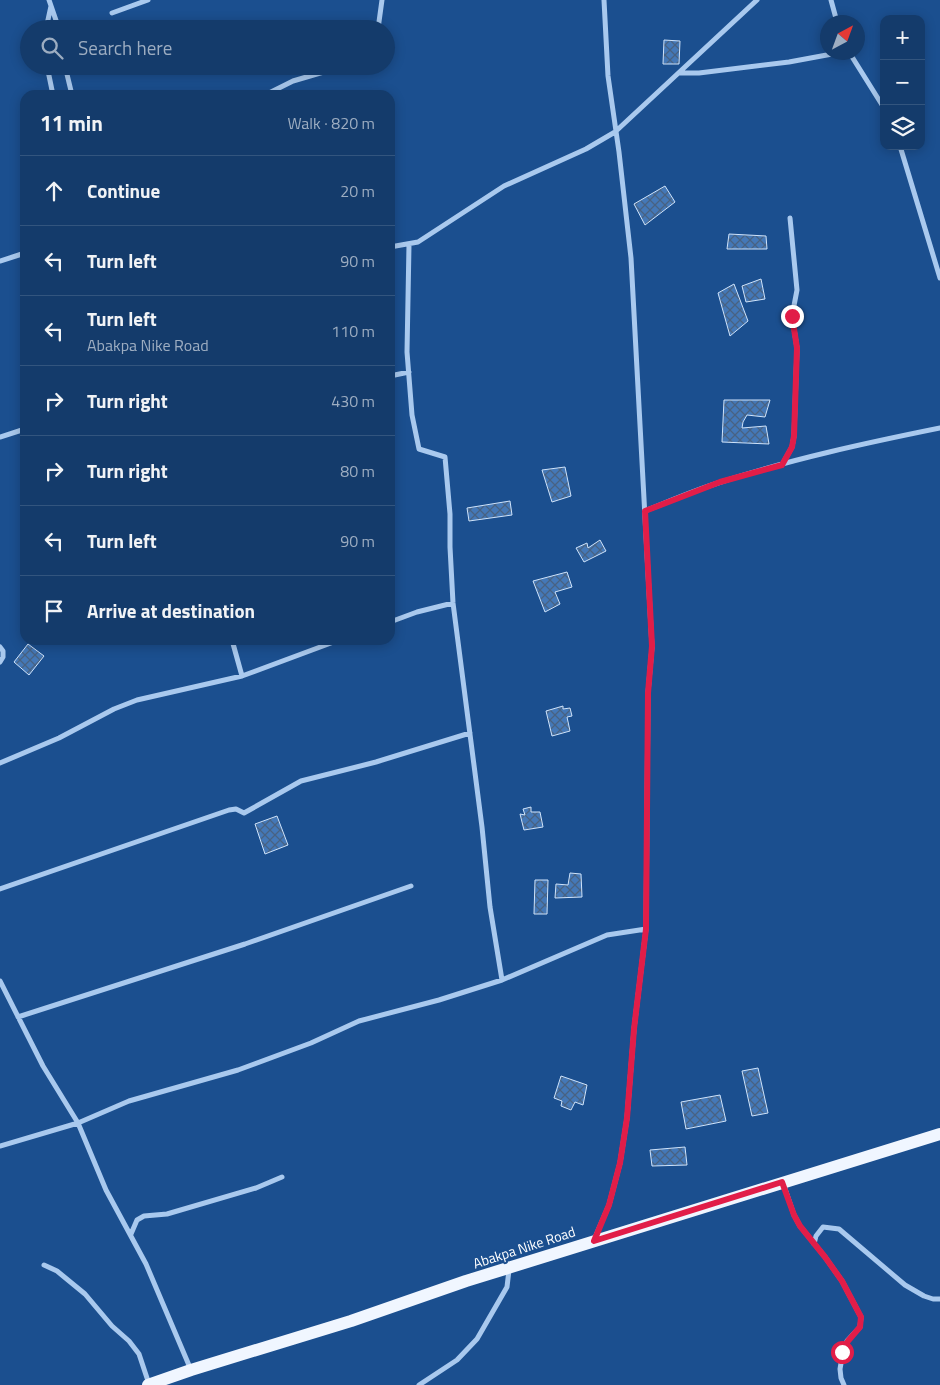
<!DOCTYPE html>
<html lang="en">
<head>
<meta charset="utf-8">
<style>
	:root { --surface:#143b6b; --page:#1d4271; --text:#f1f3f6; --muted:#9dadc1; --line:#33557e }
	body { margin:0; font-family:"Titillium Web",sans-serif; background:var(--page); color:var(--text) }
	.controls { position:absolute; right:15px; top:15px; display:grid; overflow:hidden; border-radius:10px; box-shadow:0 2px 12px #0003 }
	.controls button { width:45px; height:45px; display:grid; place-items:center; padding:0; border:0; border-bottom:1px solid var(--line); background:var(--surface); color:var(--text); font:25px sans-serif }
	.compass { position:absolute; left:820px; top:15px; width:45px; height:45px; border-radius:50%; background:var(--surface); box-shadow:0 2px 12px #0003; rotate:41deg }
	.stop { position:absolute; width:15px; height:15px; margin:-11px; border:4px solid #e11d48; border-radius:50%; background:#fff }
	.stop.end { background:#e11d48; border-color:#fff; box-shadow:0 1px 5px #0008 }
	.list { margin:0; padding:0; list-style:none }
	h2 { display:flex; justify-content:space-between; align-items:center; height:65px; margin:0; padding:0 20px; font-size:21px }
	h2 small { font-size:16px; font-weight:400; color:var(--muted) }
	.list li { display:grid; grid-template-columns:32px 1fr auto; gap:15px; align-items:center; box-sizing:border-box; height:70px; padding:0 20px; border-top:1px solid var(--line) }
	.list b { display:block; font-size:19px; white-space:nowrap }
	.list p { margin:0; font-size:16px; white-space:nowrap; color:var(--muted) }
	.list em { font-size:16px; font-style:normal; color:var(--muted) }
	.icon { flex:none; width:28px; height:28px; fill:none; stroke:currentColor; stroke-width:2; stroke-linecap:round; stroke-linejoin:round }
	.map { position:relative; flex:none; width:940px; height:1385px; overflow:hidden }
	.search { position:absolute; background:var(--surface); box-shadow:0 2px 12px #0003; left:20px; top:20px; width:375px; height:55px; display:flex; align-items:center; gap:12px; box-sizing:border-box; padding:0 18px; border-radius:28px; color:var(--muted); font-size:19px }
	.panel { position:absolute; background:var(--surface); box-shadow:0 2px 12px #0003; left:20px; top:90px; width:375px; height:555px; border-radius:15px }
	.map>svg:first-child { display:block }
	.building { fill:url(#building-cross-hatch); stroke:#cfe3fa }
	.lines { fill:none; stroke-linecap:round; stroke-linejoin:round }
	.street { stroke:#a9c9ee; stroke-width:5 }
	.primary { stroke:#f0f6ff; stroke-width:12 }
	.route { stroke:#e11d48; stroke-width:6 }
	.labels { text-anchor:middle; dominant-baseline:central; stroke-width:4; stroke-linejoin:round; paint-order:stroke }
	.street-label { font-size:14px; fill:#fff; stroke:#1b4f8f }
</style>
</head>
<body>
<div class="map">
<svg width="940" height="1385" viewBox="0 0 940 1385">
	<defs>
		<pattern id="building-cross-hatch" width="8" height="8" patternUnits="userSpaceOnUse" patternTransform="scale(1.25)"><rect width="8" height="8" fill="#4478b7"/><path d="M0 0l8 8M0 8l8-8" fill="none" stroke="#486282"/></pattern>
	</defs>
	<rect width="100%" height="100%" fill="#1b4f8f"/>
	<path class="building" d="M664 40 680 41 679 64H663Z
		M665 186 675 202 645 225 634 204Z
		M729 234 766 236 767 249H727Z
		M761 279 765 299 746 302 742 286Z
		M734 284 748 321 730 336 718 293Z
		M724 400H770L765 417 747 415 743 422 742 428 766 426 769 444 722 442Z
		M565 467 571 496 552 502 542 470Z
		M510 501 512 515 469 521 467 508Z
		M600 540 606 551 584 562 576 548 587 543 588 548Z
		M567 572 572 587 555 592 560 604 545 612 533 581Z
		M28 644 44 656 29 675 14 662Z
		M563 706V709L570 708 572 716 567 717 570 731 552 736 546 711Z
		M531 807V812H540L543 827 524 830 520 814 525 815 523 809Z
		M277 816 288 845 265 854 255 824Z
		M570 873 581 874 582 897 555 898 556 884 568 885Z
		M535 880H548L547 914H534Z
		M758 1068 768 1113 752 1116 742 1071Z
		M561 1076 587 1085 583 1105 575 1102 571 1110 561 1106 562 1101 554 1098Z
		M720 1095 726 1121 686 1129 681 1102Z
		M685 1147 687 1165 652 1166 650 1150Z"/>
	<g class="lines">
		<path class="street" d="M49 0 59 29
			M831 0 837 22
			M112 13 148 0
			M46 29 51 6
			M378 29 382 0
			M849 52 884 108
			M47 66 53 95
			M65 66 72 95
			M679 73H699L789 62 843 52
			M265 95 293 81 344 66
			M900 146 940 278
			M409 245 407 352 412 415 419 449 445 457 450 514V547L453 603 482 827 490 907 502 980
			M390 247 418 242 504 186 586 149 615 132 757 0
			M0 261 25 253
			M390 376 409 372
			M0 437 25 429
			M782 465 792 447 794 436 797 348 792 316 797 290 790 218
			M645 511C670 501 695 490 721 482 792 459 866 443 940 428
			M390 622 417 612 453 603
			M232 640 242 676
			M0 647 3 651V657L0 662
			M0 763 59 738 114 709 137 700 242 676 339 640
			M0 889 229 810 236 809 244 813 301 781 376 762 470 733
			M0 981 43 1066 78 1123 106 1190 146 1264 191 1370
			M18 1017 245 944 411 886
			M0 1146 78 1123 129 1101 238 1070 311 1043 359 1021 439 1000 502 980 607 935 646 929
			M783 1183 794 1215 800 1226 825 1257 842 1281 861 1317 860 1327 847 1341 843 1352 840 1369 841 1378 844 1385
			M131 1234 137 1220 144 1216 167 1214 256 1188 282 1177
			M594 1240 609 1205 620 1163 627 1118 634 1029 646 929 648 693 652 647 631 258 619 152 608 76 604 0
			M814 1244 816 1236 823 1227 839 1229 905 1285 924 1296 933 1299H940
			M44 1265 57 1271 85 1294 112 1326 129 1341 139 1354 149 1384
			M419 1385 457 1360 477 1339 507 1287 509 1270"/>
		<path class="primary" d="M148 1385 191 1370 351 1321 466 1281 940 1134"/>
	</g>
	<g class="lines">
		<path class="route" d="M792 316 797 348 794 436 792 447 782 465 720 482 645 511 652 646 648 693 646 929 634 1029 627 1118 620 1163 609 1205 594 1241 782 1182 794 1215 800 1226 825 1257 842 1281 861 1317 860 1327 848 1341 842 1352"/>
	</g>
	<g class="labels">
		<g class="street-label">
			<text transform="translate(524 1247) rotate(-18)">Abakpa Nike Road</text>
		</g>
	</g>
</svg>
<div class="controls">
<button>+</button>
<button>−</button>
<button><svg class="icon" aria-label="layers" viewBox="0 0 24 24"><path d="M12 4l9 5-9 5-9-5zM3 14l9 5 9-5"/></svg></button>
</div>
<svg class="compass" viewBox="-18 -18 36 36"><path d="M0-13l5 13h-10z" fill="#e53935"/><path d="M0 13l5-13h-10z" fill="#9dadc1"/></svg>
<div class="stop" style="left:842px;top:1352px"></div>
<div class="stop end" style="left:792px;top:316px"></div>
<div class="search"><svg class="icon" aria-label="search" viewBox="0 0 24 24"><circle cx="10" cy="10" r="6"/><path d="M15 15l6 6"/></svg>Search here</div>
<section class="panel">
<h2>11 min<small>Walk · 820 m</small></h2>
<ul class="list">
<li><svg class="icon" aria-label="ahead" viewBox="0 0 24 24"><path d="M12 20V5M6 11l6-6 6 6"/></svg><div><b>Continue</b></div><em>20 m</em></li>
<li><svg class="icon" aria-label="left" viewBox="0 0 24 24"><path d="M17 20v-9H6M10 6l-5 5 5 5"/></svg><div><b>Turn left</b></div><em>90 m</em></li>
<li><svg class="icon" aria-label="left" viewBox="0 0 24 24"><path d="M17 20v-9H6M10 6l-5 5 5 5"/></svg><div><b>Turn left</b><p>Abakpa Nike Road</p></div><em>110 m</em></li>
<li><svg class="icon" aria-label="right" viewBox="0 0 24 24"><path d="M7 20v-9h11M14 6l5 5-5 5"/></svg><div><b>Turn right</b></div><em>430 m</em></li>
<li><svg class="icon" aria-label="right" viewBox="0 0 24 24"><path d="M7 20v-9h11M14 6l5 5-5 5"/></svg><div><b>Turn right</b></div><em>80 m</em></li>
<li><svg class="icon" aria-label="left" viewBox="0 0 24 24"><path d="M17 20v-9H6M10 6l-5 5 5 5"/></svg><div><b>Turn left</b></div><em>90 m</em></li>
<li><svg class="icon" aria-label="arrive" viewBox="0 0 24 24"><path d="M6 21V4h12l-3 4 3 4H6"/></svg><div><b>Arrive at destination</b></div></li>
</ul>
</section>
</div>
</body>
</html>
